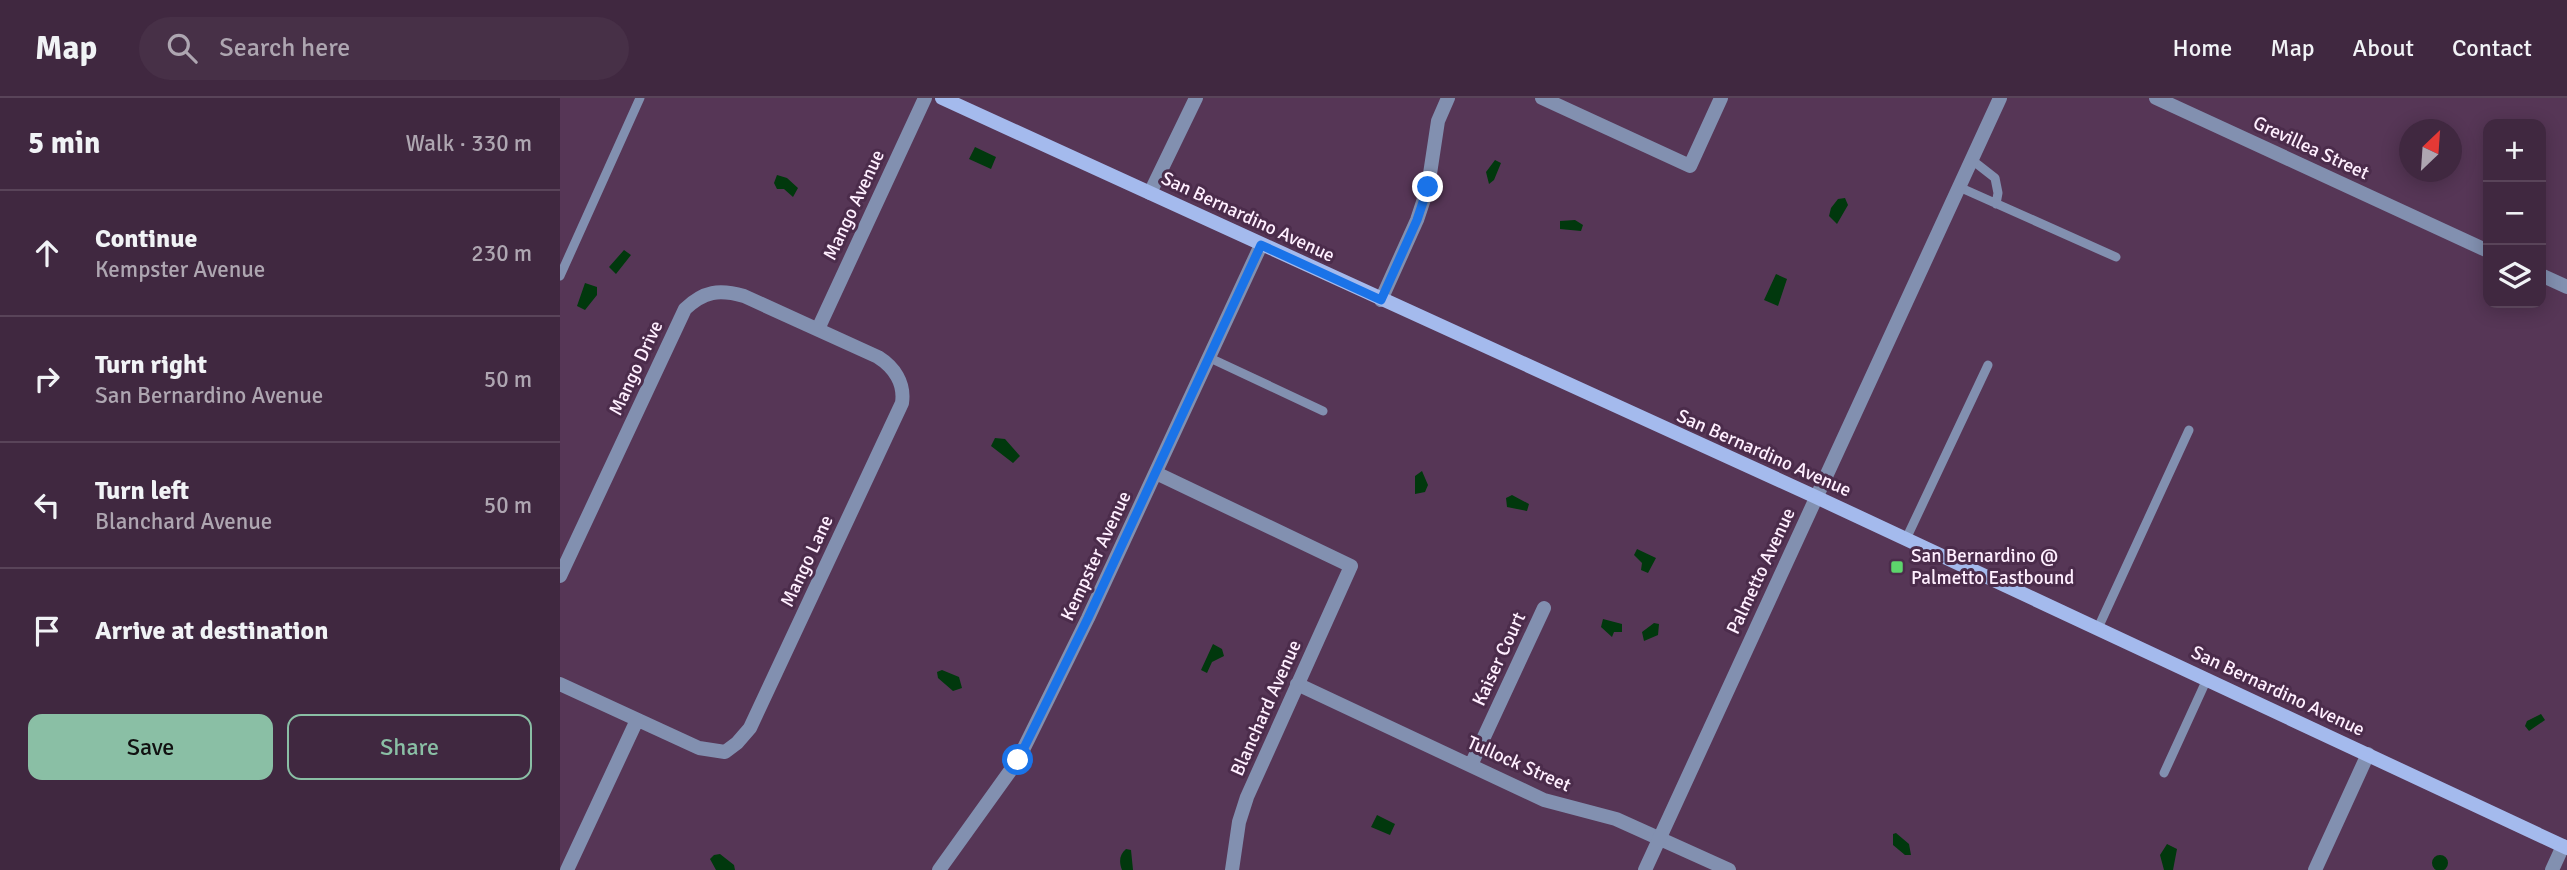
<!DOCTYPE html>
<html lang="en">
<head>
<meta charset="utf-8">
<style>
	:root { --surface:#402840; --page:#473047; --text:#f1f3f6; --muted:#aea6b1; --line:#594459; --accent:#8abfa5 }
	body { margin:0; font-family:Signika,sans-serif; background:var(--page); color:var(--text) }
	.controls { position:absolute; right:21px; top:21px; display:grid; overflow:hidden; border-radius:14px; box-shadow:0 4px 18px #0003 }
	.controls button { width:63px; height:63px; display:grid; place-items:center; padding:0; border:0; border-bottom:2px solid var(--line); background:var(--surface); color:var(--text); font:35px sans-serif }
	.compass { position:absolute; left:1839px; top:21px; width:63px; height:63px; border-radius:50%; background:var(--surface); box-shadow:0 4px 18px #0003; rotate:25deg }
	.stop { position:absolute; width:21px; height:21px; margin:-16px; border:5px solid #1a73e8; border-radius:50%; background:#fff }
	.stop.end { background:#1a73e8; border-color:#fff; box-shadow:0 2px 7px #0008 }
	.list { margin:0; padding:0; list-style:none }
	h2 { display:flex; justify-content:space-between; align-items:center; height:91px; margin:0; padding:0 28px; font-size:30px }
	h2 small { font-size:23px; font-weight:400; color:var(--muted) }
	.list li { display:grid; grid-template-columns:46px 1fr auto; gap:21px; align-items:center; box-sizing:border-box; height:126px; padding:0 28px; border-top:2px solid var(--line) }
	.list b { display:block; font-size:26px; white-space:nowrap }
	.list p { margin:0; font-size:23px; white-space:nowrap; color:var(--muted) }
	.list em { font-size:23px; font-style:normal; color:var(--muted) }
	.actions { display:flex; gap:14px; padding:21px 28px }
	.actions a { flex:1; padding:16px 0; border:2px solid var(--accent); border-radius:14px; text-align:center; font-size:24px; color:var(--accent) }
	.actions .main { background:var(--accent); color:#111 }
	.icon { flex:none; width:38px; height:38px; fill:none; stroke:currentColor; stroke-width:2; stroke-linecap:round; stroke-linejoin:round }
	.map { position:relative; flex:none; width:2007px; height:772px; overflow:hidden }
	header { display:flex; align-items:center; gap:42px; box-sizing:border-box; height:98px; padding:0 35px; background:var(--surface); border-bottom:2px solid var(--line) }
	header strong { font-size:33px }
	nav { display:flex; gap:38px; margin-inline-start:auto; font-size:24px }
	.search { width:490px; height:63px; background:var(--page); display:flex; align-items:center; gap:18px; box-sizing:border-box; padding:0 24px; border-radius:38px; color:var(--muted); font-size:26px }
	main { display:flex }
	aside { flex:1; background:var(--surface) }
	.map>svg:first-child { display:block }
	.water { fill:#01380d }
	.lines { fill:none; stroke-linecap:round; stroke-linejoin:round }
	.service { stroke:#8290b0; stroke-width:9 }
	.minor { stroke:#8290b0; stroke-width:14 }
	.tertiary { stroke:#8290b0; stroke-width:14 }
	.secondary { stroke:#a4baed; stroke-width:14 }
	.route { stroke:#1a73e8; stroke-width:9 }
	.poi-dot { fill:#5dd56c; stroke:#4b2c4b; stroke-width:2.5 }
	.labels { text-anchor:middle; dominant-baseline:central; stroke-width:6; stroke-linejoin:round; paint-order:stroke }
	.street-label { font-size:19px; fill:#ffefff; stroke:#4b2c4b }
	.poi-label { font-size:19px; fill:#ffefff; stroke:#4b2c4b; text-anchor:start }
</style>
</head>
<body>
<header>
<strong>Map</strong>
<div class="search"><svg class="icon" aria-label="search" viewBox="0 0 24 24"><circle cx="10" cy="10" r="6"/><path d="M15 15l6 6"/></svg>Search here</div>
<nav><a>Home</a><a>Map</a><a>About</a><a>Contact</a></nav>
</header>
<main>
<aside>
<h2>5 min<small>Walk · 330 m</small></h2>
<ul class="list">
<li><svg class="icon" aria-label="ahead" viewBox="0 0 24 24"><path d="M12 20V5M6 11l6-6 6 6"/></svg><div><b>Continue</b><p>Kempster Avenue</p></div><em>230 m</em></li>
<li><svg class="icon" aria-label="right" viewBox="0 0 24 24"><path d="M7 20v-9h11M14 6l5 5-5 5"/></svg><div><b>Turn right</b><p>San Bernardino Avenue</p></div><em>50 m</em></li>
<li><svg class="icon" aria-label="left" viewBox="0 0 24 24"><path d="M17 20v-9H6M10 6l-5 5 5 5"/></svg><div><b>Turn left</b><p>Blanchard Avenue</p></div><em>50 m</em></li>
<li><svg class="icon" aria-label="arrive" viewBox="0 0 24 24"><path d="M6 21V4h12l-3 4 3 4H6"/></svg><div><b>Arrive at destination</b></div></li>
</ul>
<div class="actions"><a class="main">Save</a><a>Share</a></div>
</aside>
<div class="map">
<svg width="2007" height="772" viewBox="0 0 2007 772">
	<rect width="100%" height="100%" fill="#563656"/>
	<path class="water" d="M415 49 436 59 431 71 409 61Z
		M935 62 941 65 934 82 929 86 926 74Z
		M217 77 227 80 238 90 233 99 224 91H217L214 85Z
		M1285 100 1288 107 1277 126 1269 118 1271 110 1278 101Z
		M1015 122 1023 127 1021 133 1000 131V123Z
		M64 152 71 157 56 176 49 169Z
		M1216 176 1227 181 1218 208 1204 202Z
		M25 185 37 189V197L25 212 17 208Z
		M435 340 445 341 460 358 453 365 431 348Z
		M862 373 868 387 865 394 855 396V378Z
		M952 397 969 406 967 413 947 409 946 400Z
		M1077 451 1096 460 1088 475 1081 472 1082 465 1074 457Z
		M1043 521 1062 526V534H1054L1052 539 1041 529Z
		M1094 525 1099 526 1098 537 1084 543 1082 534Z
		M653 546 662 551 664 558 652 564 647 575 641 572Z
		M382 572 399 579 402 590 393 593 378 580 377 574Z
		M1981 616 1985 622 1969 633 1965 628 1967 623Z
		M817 717 835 726 830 737 811 729Z
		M1336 735 1349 746 1351 757H1345L1333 747V736Z
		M1607 746 1617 751 1613 772H1604L1600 757Z
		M566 751 571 752 573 772H562C559 764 559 757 566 751Z
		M160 756 174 767 175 772H156L150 761 154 757Z
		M1872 765a8 8 0 1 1 16 0a8 8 0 1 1-16 0Z"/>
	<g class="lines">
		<path class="service" d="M1412 62 1435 80 1438 95 1436 106
			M1399 89 1556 159
			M0 178 80 0
			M650 260 763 313
			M1346 441 1428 267
			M1538 530 1629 332
			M1604 675 1647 581"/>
		<path class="minor" d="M982 0 1130 68 1161 0
			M1596 0 1928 153
			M590 95 636 0
			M1981 177 2007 189
			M821 202 857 122 868 89 878 23 888 0
			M258 231 365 0
			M596 375 791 468 687 699 679 724 672 772
			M0 478 125 211C144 193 159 191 184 198L318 259C334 269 345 285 342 305L190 630 177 645 165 654 139 650 0 586
			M737 586 984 702 1056 721 1169 772
			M911 667 984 510
			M7 772 77 622
			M379 772 458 662 528 520 701 147
			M1755 772 1808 656
			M1992 772 2003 748"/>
		<path class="tertiary" d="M1085 772 1440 0"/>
		<path class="secondary" d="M382 0 1256 399 2007 750"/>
	</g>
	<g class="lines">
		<path class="route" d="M458 662 528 520 701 147 821 202 857 122 868 89"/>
	</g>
	<rect class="poi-dot" x="1330" y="462" width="14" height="14" rx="3.5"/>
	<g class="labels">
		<g class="street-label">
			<text transform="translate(1751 50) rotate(25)">Grevillea Street</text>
			<text transform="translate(294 107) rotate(-65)">Mango Avenue</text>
			<text transform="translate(688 119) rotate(25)">San Bernardino Avenue</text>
			<text transform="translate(76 270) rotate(-65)">Mango Drive</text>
			<text transform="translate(1204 355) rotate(24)">San Bernardino Avenue</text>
			<text transform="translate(536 458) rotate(-65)">Kempster Avenue</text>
			<text transform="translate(247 463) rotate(-65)">Mango Lane</text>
			<text transform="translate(1201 473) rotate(-65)">Palmetto Avenue</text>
			<text transform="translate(939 561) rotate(-65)">Kaiser Court</text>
			<text transform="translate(1718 593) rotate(25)">San Bernardino Avenue</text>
			<text transform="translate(706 610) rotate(-66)">Blanchard Avenue</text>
			<text transform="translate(959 666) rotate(24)">Tullock Street</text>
		</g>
		<g class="poi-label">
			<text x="1351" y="458">San Bernardino @<tspan x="1351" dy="22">Palmetto Eastbound</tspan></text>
		</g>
	</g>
</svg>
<div class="controls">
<button>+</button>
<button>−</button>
<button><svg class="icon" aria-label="layers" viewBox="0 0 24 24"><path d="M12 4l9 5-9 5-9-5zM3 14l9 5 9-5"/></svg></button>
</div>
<svg class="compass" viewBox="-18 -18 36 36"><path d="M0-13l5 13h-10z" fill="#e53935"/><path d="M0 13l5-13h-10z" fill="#aea6b1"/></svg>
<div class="stop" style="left:458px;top:662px"></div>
<div class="stop end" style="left:868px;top:89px"></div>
</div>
</main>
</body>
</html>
